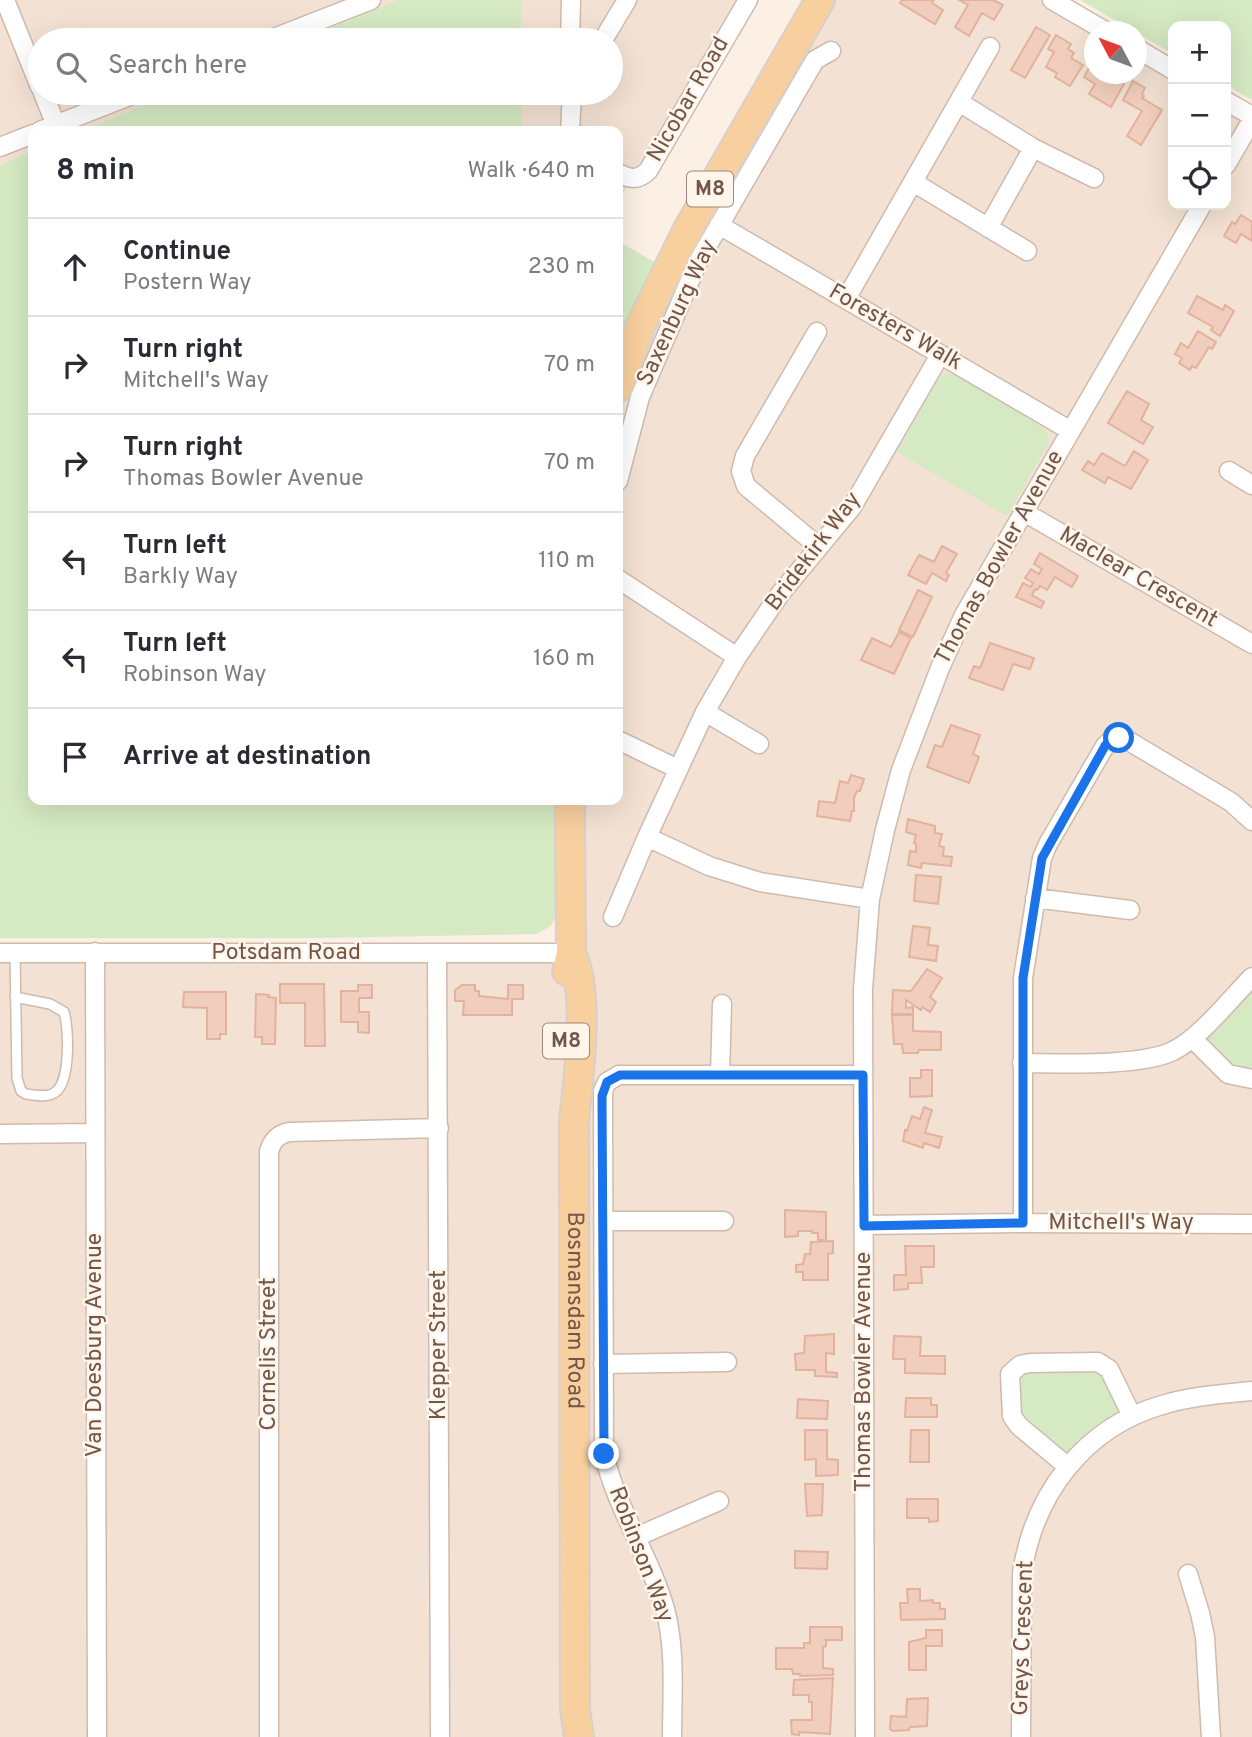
<!DOCTYPE html>
<html lang="en">
<head>
<meta charset="utf-8">
<style>
	:root { --surface:#fff; --page:#f2f2f3; --text:#2b2b33; --muted:#7c7c81; --line:#e1e1e2 }
	body { margin:0; font-family:Overpass,sans-serif; background:var(--page); color:var(--text) }
	.controls { position:absolute; right:21px; top:21px; display:grid; overflow:hidden; border-radius:14px; box-shadow:0 7px 28px #0002 }
	.controls button { width:63px; height:63px; display:grid; place-items:center; padding:0; border:0; border-bottom:2px solid var(--line); background:var(--surface); color:var(--text); font:35px sans-serif }
	.compass { position:absolute; left:1084px; top:21px; width:63px; height:63px; border-radius:50%; background:var(--surface); box-shadow:0 7px 28px #0002; rotate:311deg }
	.stop { position:absolute; width:21px; height:21px; margin:-16px; border:5px solid #1a73e8; border-radius:50%; background:#fff }
	.stop.end { background:#1a73e8; border-color:#fff; box-shadow:0 2px 7px #0008 }
	.list { margin:0; padding:0; list-style:none }
	h2 { display:flex; justify-content:space-between; align-items:center; height:91px; margin:0; padding:0 28px; font-size:30px }
	h2 small { font-size:23px; font-weight:400; color:var(--muted) }
	.list li { display:grid; grid-template-columns:46px 1fr auto; gap:21px; align-items:center; box-sizing:border-box; height:98px; padding:0 28px; border-top:2px solid var(--line) }
	.list b { display:block; font-size:26px; white-space:nowrap }
	.list p { margin:0; font-size:23px; white-space:nowrap; color:var(--muted) }
	.list em { font-size:23px; font-style:normal; color:var(--muted) }
	.icon { flex:none; width:38px; height:38px; fill:none; stroke:currentColor; stroke-width:2; stroke-linecap:round; stroke-linejoin:round }
	.map { position:relative; flex:none; width:1252px; height:1737px; overflow:hidden }
	.search { position:absolute; background:var(--surface); box-shadow:0 7px 28px #0002; left:28px; top:28px; width:595px; height:77px; display:flex; align-items:center; gap:18px; box-sizing:border-box; padding:0 24px; border-radius:38px; color:var(--muted); font-size:26px }
	.panel { position:absolute; background:var(--surface); box-shadow:0 7px 28px #0002; left:28px; top:126px; width:595px; height:679px; border-radius:14px }
	.map>svg:first-child { display:block }
	.residential { fill:#f3e2d3 }
	.green { fill:#d5e9c3 }
	.building { fill:#f0cdbc; stroke:#e2b29d; stroke-width:2 }
	.lines { fill:none; stroke-linecap:round; stroke-linejoin:round }
	.lane-casing { stroke:#cfbaae; stroke-width:12 }
	.street-casing { stroke:#cfbaae; stroke-width:21 }
	.primary-casing { stroke:#d8d0cc; stroke-width:32 }
	.lane { stroke:#fff; stroke-width:9 }
	.street { stroke:#fff; stroke-width:18 }
	.primary { stroke:#f8cf9e; stroke-width:28 }
	.route { stroke:#1a73e8; stroke-width:9 }
	.labels { text-anchor:middle; dominant-baseline:central; stroke-width:5; stroke-linejoin:round; paint-order:stroke }
	.shield { fill:#fff5ea; stroke:#9d867a; stroke-width:2 }
	.shield-label { font-size:21px; font-weight:bold; fill:#73564a }
	.street-label { font-size:23px; fill:#73564a; stroke:#fff5ea }
</style>
</head>
<body>
<div class="map">
<svg width="1252" height="1737" viewBox="0 0 1252 1737">
	<rect width="100%" height="100%" fill="#fcf0e4"/>
	<path class="residential" d="M0 0H398L301 40H40V93H174L81 131H33V151L0 165Z
		M521 0H748L652 165 632 179 618 203V131H521V93H611V40H521Z
		M821 0H1056L1094 32V74H1136L1137 47 1173 69V205H1226V99L1252 114V1737H0V953H572L573 800H618V392Z"/>
	<path class="green" d="M398 0H521V40H301Z
		M1080 0H1252V100L1226 85V26H1173V54Z
		M174 93H521V131H81Z
		M33 151V800H562L556 916 551 926 536 934 320 938H0V165Z
		M618 241 656 263 618 355Z
		M945 374H954L1041 426 1048 434 1049 443 1007 516 897 452 938 380Z
		M1252 987V1073L1238 1072 1208 1042V1032Z
		M1099 1369 1118 1405 1116 1416 1073 1451 1061 1452 1020 1421 1017 1377 1022 1370Z"/>
	<path class="building" d="M902 0H934L932 3 943 10 935 24 900 3Z
		M959 0H993L1003 5 994 20 982 13 969 36 955 27 968 5Z
		M1036 27 1050 35 1025 78 1011 70Z
		M1056 35 1071 44 1068 49 1074 53 1071 58 1083 65 1070 86 1055 77 1057 73 1046 67 1054 52 1048 49Z
		M1094 59V74H1112L1110 77 1114 79 1116 76 1124 84 1111 107 1089 94 1095 84 1084 77Z
		M1133 81 1145 88 1142 94 1144 96 1142 98 1162 110 1141 145 1127 136 1142 111 1123 100Z
		M1241 215 1252 222V241L1241 234 1236 243 1224 236 1232 222 1235 224Z
		M1197 296 1223 310 1225 305 1234 311 1220 336 1211 330 1213 327 1188 313Z
		M1198 331 1216 342 1212 349 1209 347 1196 368 1192 366 1190 370 1179 363 1182 358 1175 354 1181 343 1188 348Z
		M1127 391 1149 404 1141 420 1153 427 1143 444 1108 423Z
		M1134 451 1148 460 1131 489 1108 477 1105 483 1082 470 1088 461 1094 465 1102 453 1125 466Z
		M942 546 957 554 946 573 949 575 946 581 932 573 926 584 908 575 919 555 934 562Z
		M1040 553 1078 576 1072 587 1055 577 1047 590 1040 586 1037 590 1035 589 1032 595 1044 602 1041 608 1016 597 1023 583 1031 587 1033 583 1025 578 1031 569 1039 574 1042 569 1034 564Z
		M918 590 932 597 913 637 899 630Z
		M899 632 911 638 894 674 861 660 872 638 891 647Z
		M990 643 1034 658 1030 669 1013 664 1003 690 969 678 974 666 980 668Z
		M951 725 980 735 973 754 979 757 969 783 927 767 935 745 942 747Z
		M851 775 864 779 860 791H857L854 798V811H852L850 821 817 816 819 801 835 803 840 781 848 783Z
		M908 819 935 826V833L942 834 939 846 944 847 943 856 952 857 951 866 922 863 921 868 908 865 910 851 916 852V844L914 843 916 835 906 832Z
		M916 875 941 877 938 904 914 901Z
		M913 926 930 928 928 945 938 946 936 961 909 957Z
		M927 969 942 978 930 997 936 1002 930 1012 922 1007 921 1010 906 1000V1008L913 1007V1014H892L893 990 911 991Z
		M280 984H324L325 1046H305V1003H280Z
		M358 985H372V998H359V1012H369V1033L358 1032V1022H341V991H358Z
		M462 985H475V991H479V996L508 999V985H523V999H512V1015H463L464 1001H455V990Z
		M184 992H226V1034H220V1039H207V1008L183 1007Z
		M256 994 269 995 268 997 276 998 275 1044H262V1037H255Z
		M892 1015H913V1031L941 1032V1050H919L918 1053H903L902 1044H894Z
		M921 1070H932V1096L910 1097V1078H921Z
		M924 1107 932 1110 925 1133 942 1137 939 1148 924 1143 923 1148 903 1141 905 1130 907 1131 912 1116 920 1119Z
		M785 1210 826 1212V1240H818V1233H812V1231H798V1236L785 1237Z
		M833 1241V1253L828 1254V1280H803V1272H796V1265L803 1264 805 1254H810L811 1242Z
		M905 1246H934V1267H921L922 1283H908V1289L894 1290V1275H906Z
		M834 1334V1354L826 1353V1372L837 1373V1377L815 1376V1370H796L795 1354 804 1353 805 1336Z
		M894 1336 921 1337 920 1356H945V1374L905 1373V1359H893Z
		M906 1398H931V1405H937V1417H905Z
		M798 1399 828 1401 827 1419 797 1418Z
		M805 1430H827V1459L838 1460V1475L816 1476V1459L805 1460Z
		M911 1430H929V1462H910Z
		M805 1484H823L822 1515 807 1516Z
		M907 1499H938V1521L929 1522V1518H907Z
		M795 1551 828 1552 827 1569 795 1568Z
		M907 1589H920V1601L933 1600V1603H940V1609H945V1619L901 1620 900 1603H908Z
		M810 1627H842V1640H826V1646L823 1647V1668L833 1669V1675L800 1676V1674H793L792 1669H776V1648H804V1643H810Z
		M926 1630H942V1646H926V1670H909V1642L926 1638Z
		M833 1678 830 1734 799 1732V1735L792 1734 791 1720H812V1702H809V1695H793L794 1680Z
		M928 1698 927 1726 910 1727 909 1730 893 1731 890 1729 891 1716 906 1717 907 1699Z"/>
	<g class="lines">
		<g class="lane-casing">
			<path id="lane" d="M15 953 17 1078 21 1091 26 1094C35 1095 46 1098 54 1093 71 1084 69 1028 64 1012L50 1004 15 997"/>
		</g>
		<g class="street-casing">
			<path id="street" d="M5 0 40 87
				M1052 0 1107 32
				M269 40 371 0
				M570 40 571 0
				M603 40 627 0
				M1136 48 1173 70
				M43 93 56 125
				M1226 101 1252 116
				M959 102 1033 148 1094 178
				M40 131 137 93
				M570 131 572 93
				M0 147 33 134
				M1226 165 1252 120
				M618 173C630 179 637 181 648 171L748 0
				M913 182 1027 251
				M719 225 1071 431
				M988 228 1033 148
				M846 299 990 47
				M817 332 745 456 741 471 746 486 819 547
				M1229 471 1252 485
				M618 481 640 397 698 262 815 60 831 51
				M1024 512 1252 644
				M618 579 737 657
				M705 712 759 744
				M620 741 678 769
				M647 837 709 866 760 882 870 899
				M1035 898 1130 910
				M613 917 647 837 705 712 737 657 780 594 852 507 940 355
				M95 952 97 1737
				M0 953H571
				M437 953 440 1737
				M1192 1038 1228 1074 1252 1079
				M1022 1063C1061 1063 1139 1067 1173 1051 1201 1037 1229 1000 1252 977
				M720 1075 722 1004
				M0 1134 94 1133
				M603 1221H724
				M1023 1223V978L1042 858 1048 844 1105 746C1112 738 1117 738 1127 740L1231 802 1252 821
				M864 1225 1023 1223 1252 1224
				M603 1364 727 1362
				M1067 1466 1019 1426 1012 1416 1010 1374 1020 1365 1030 1363 1098 1362 1109 1369 1132 1416
				M636 1537 719 1501
				M1188 1574 1200 1613 1205 1637 1211 1737
				M269 1737V1151C273 1140 277 1135 289 1132L439 1128
				M672 1737C672 1695 676 1650 665 1609 650 1556 616 1508 604 1454L603 1091 607 1082 619 1075H863
				M865 1737 863 989 870 899 885 830 901 770 940 668 964 615 1202 205
				M1021 1737 1022 1573C1034 1495 1083 1428 1162 1405 1191 1396 1222 1394 1252 1391"/>
		</g>
		<g class="primary-casing">
			<g id="primary">
				<path d="M618 387 640 327 688 229 820 0"/>
				<path id="s1" d="M571 953C590 991 579 1077 574 1120L575 1709 579 1737"/>
				<path d="M567 971 571 953 570 800"/>
			</g>
		</g>
		<use href="#lane" class="lane"/>
		<use href="#street" class="street"/>
		<use href="#primary" class="primary"/>
	</g>
	<g class="lines">
		<path class="route" d="M604 1454 602 1096 607 1082 620 1075H863L864 1226 1023 1223V978L1042 858 1105 746 1110 740 1119 738"/>
	</g>
	<g class="labels">
		<g class="shield">
			<rect x="687" y="171.5" width="46" height="35" rx="5"/>
			<rect x="543" y="1023.5" width="46" height="35" rx="5"/>
		</g>
		<g class="shield-label">
			<text x="710" y="189">M8</text>
			<text x="566" y="1041">M8</text>
		</g>
		<g class="street-label">
			<text transform="translate(689 100) rotate(-60)">Nicobar Road</text>
			<text transform="translate(678 313) rotate(-65)">Saxenburg Way</text>
			<text transform="translate(895 328) rotate(30)">Foresters Walk</text>
			<text transform="translate(814 552) rotate(-53)">Bridekirk Way</text>
			<text transform="translate(1000 558) rotate(-61)">Thomas Bowler Avenue</text>
			<text transform="translate(1138 578) rotate(30)">Maclear Crescent</text>
			<text x="286" y="953">Potsdam Road</text>
			<text x="1121" y="1223">Mitchell's Way</text>
			<text stroke="none"><textPath href="#s1" startOffset="359">Bosmansdam Road</textPath></text>
			<text transform="translate(95 1345) rotate(-90)">Van Doesburg Avenue</text>
			<text transform="translate(439 1345) rotate(-90)">Klepper Street</text>
			<text transform="translate(269 1354) rotate(-90)">Cornelis Street</text>
			<text transform="translate(864 1372) rotate(-90)">Thomas Bowler Avenue</text>
			<text transform="translate(640 1555) rotate(69)">Robinson Way</text>
			<text transform="translate(1024 1638) rotate(-88)">Greys Crescent</text>
		</g>
	</g>
</svg>
<div class="controls">
<button>+</button>
<button>−</button>
<button><svg class="icon" aria-label="locate" viewBox="0 0 24 24"><circle cx="12" cy="12" r="6"/><path d="M12 2v4M12 18v4M2 12h4M18 12h4"/></svg></button>
</div>
<svg class="compass" viewBox="-18 -18 36 36"><path d="M0-13l5 13h-10z" fill="#e53935"/><path d="M0 13l5-13h-10z" fill="#7c7c81"/></svg>
<div class="stop" style="left:1119px;top:738px"></div>
<div class="stop end" style="left:604px;top:1454px"></div>
<div class="search"><svg class="icon" aria-label="search" viewBox="0 0 24 24"><circle cx="10" cy="10" r="6"/><path d="M15 15l6 6"/></svg>Search here</div>
<section class="panel">
<h2>8 min<small>Walk · 640 m</small></h2>
<ul class="list">
<li><svg class="icon" aria-label="ahead" viewBox="0 0 24 24"><path d="M12 20V5M6 11l6-6 6 6"/></svg><div><b>Continue</b><p>Postern Way</p></div><em>230 m</em></li>
<li><svg class="icon" aria-label="right" viewBox="0 0 24 24"><path d="M7 20v-9h11M14 6l5 5-5 5"/></svg><div><b>Turn right</b><p>Mitchell's Way</p></div><em>70 m</em></li>
<li><svg class="icon" aria-label="right" viewBox="0 0 24 24"><path d="M7 20v-9h11M14 6l5 5-5 5"/></svg><div><b>Turn right</b><p>Thomas Bowler Avenue</p></div><em>70 m</em></li>
<li><svg class="icon" aria-label="left" viewBox="0 0 24 24"><path d="M17 20v-9H6M10 6l-5 5 5 5"/></svg><div><b>Turn left</b><p>Barkly Way</p></div><em>110 m</em></li>
<li><svg class="icon" aria-label="left" viewBox="0 0 24 24"><path d="M17 20v-9H6M10 6l-5 5 5 5"/></svg><div><b>Turn left</b><p>Robinson Way</p></div><em>160 m</em></li>
<li><svg class="icon" aria-label="arrive" viewBox="0 0 24 24"><path d="M6 21V4h12l-3 4 3 4H6"/></svg><div><b>Arrive at destination</b></div></li>
</ul>
</section>
</div>
</body>
</html>
